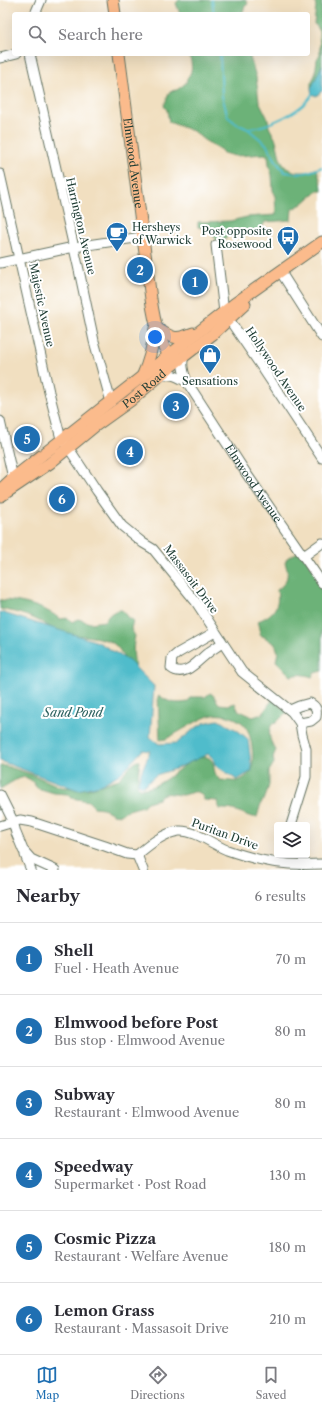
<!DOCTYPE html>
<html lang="en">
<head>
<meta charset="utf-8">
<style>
	:root { --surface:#fff; --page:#f2f2f3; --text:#2b2b33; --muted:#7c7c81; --line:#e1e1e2; --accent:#1f6fb2 }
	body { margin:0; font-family:"Libre Caslon Text",serif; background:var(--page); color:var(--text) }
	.controls { position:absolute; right:12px; bottom:12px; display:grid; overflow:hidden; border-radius:4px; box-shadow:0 4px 16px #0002 }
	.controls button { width:36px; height:36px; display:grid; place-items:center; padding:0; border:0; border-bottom:1px solid var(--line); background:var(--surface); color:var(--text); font:20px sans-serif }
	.you { position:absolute; left:155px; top:337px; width:14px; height:14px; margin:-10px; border:3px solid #fff; border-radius:50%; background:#1a73e8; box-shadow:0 0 0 6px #1a73e833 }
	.badge { display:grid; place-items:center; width:26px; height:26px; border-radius:50%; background:var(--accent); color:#fff; font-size:13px; font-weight:700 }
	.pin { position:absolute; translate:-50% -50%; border:2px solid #fff; box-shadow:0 1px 4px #0006 }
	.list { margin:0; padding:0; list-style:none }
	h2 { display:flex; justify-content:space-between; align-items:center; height:52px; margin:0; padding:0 16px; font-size:17px }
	h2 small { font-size:13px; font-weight:400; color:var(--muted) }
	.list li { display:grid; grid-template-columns:26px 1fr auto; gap:12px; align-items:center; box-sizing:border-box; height:72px; padding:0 16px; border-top:1px solid var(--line) }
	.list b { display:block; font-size:15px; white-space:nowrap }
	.list p { margin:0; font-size:13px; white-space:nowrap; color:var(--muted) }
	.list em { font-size:13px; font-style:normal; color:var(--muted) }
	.icon { flex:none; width:22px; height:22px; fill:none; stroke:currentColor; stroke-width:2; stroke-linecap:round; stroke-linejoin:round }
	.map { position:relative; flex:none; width:322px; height:870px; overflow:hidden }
	.search { position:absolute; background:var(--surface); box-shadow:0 4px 16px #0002; left:12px; right:12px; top:12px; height:44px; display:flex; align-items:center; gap:10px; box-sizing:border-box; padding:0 14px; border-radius:4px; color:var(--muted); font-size:15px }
	.sheet { height:484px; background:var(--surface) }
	nav { display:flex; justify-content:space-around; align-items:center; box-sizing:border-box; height:56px; border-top:1px solid var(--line); background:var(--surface); font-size:11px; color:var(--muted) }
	nav a { display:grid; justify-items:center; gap:2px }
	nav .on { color:var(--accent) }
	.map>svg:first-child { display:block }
	.forest { fill:#6cb278; stroke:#467856 }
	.water { fill:#50bccb; stroke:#387c80 }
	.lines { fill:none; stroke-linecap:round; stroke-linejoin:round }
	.stream { stroke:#50bccb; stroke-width:2 }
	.minor-casing { stroke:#687665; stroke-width:11 }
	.major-casing { stroke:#687665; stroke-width:13 }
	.minor { stroke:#fff; stroke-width:9 }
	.major { stroke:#fbbb8c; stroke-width:11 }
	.labels { text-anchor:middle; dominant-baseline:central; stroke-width:4; stroke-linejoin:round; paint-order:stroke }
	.street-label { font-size:11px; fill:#1f3d34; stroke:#fff }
	.poi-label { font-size:11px; fill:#1f3d34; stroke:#fff; text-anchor:start }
	.water-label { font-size:12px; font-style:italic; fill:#2e6361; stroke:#fff }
</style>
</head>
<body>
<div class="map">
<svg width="322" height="870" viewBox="0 0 322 870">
	<rect width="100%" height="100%" fill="#fff"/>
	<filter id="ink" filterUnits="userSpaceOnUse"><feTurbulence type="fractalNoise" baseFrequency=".025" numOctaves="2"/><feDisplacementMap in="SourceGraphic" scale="8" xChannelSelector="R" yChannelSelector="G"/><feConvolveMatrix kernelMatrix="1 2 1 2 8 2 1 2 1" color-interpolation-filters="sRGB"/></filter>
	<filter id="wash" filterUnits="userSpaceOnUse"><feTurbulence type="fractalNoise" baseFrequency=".012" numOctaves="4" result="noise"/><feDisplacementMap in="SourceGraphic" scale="16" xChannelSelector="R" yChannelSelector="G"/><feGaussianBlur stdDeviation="0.9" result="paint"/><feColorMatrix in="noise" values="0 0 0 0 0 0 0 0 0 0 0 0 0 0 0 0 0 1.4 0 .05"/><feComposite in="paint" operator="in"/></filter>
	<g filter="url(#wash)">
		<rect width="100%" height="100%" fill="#f1dfc0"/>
		<path class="forest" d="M179 0H246L248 4 245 6 242 14H180L176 3Z
			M316 0H322V66L311 89V83L315 75 317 59 320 54 319 30 317 26 314 24 316 6 315 3Z
			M189 54H249L256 77 259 101 268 119 269 127 276 140 280 158 286 168 296 172H308L317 168C318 177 322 182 322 191H317L314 195 311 196 302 204 292 209 291 220 265 222 260 231 228 235 224 240 217 243C214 234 207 228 198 227V222L230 221 247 217 276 215 275 196 273 190 272 175 269 165 268 156 265 154 235 156 223 153 221 150 204 140 193 131 169 122 167 110 164 106 170 91 177 90 186 83C187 78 188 77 190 74 193 68 191 60 189 54Z
			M300 551 318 575 322 572V671L314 673 312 677C304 674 298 674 291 676 285 671 282 666 276 661L278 652 275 644C269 641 266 637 260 635V628L258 621C273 615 280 607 277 590 287 583 290 575 285 563L287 558Z
			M0 600C19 600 46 607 60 619L68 618 72 622 78 619 90 623 105 621C109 614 114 610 122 610L128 618 133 620 131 629 135 636C133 644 133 652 134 660 135 665 136 668 135 673 125 667 124 651 114 644 102 635 77 637 63 633 53 630 45 623 35 619 24 614 12 611 0 609Z
			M210 693 213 695 219 704 229 705 235 703 238 710 253 717 262 714 273 699 287 712 276 723 272 724C267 734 270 742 276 750L273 757 274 763 269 771V785L265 798 261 803 257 817C250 818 246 814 239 812 232 809 227 809 220 809L217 801 204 800C199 786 191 794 182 795 173 795 163 790 158 799L147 802 143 806 125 811 120 815 113 814 103 808 94 807 88 801 72 798 67 794 54 793 37 788 31 780 25 777 17 779 0 789V766H6L33 775 61 787 88 789 119 779 128 768 137 761H140L137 785 140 788C164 792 191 749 209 758 215 761 213 770 216 775 217 777 219 778 220 780 225 780 233 782 238 781 244 779 250 774 252 769 254 758 252 736 246 727 240 718 223 713 213 715 203 716 176 734 166 739L160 740 158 696 159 695C168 703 177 704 188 702L191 697H205Z"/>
		<path class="water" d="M322 65V91L316 96 312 94 311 89Z
			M0 612 98 642 129 661 154 686 150 737 159 744 177 743 194 729 204 723 218 720 237 730 248 739 252 771 237 780 215 765 213 758 208 754 175 769 156 775 143 786 138 784C140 773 146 762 150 751L143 750 120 774 100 785 78 790 0 761Z"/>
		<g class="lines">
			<path class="stream" d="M212 0 214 14
				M220 54 222 96 228 117 237 124 248 129 266 144 278 164 285 172C301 175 308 173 322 167
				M248 129C268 126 304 112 313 92"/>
		</g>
	</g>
	<g filter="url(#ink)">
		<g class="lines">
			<g class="minor-casing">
				<g id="minor">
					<path d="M35 14 41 0"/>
					<path d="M30 54 79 270 94 341 111 402"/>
					<path d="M0 58 16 54"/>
					<path d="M0 174 49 392 60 435 97 491 122 526 143 543 153 549 196 602 242 672 292 712 300 723 302 735 306 749V777L291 825"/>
					<path d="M216 245 224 312 263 369 322 458"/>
					<path d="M0 263 74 247 142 237"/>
					<path d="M280 271 322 337"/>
					<path id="s1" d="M184 356C181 365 184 373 187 382L246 473 322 583"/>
					<path d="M159 376C172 373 176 376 187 382"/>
					<path d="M0 421 13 478 16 484"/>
					<path d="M304 556 322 543"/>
					<path d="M215 632 178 653 172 658 171 668C185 679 198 660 209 652 213 649 218 646 222 643"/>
					<path d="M290 710 299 706 310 703C317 707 317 710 316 717L311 721 300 723"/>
					<path d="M0 795 13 821 16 833 23 850 31 859 55 870"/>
					<path d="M0 826 20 820 32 822 105 846 127 854 137 855C149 845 163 833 179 831 195 830 212 844 227 850 261 862 286 866 322 864"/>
					<path d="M25 855 31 870"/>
					<path d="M137 855 143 870"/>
				</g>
			</g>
			<g class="major-casing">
				<g id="major">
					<path d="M113 0 115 14"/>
					<path id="s2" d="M119 54 151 299C155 324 158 339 172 361"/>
					<path d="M156 328C173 338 174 341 193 333"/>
					<path d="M142 377C149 362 153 345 155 328"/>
					<path d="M0 490 13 478 234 304 322 242"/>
					<path id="s3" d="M1 496 50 463 95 426 130 401 170 367 213 334 245 304"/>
				</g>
			</g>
			<use href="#minor" class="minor"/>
			<use href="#major" class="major"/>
		</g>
	</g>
	<defs>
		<g id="cafe-pin" transform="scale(1.15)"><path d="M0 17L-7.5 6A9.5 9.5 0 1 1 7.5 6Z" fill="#1f6fb2" stroke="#fff"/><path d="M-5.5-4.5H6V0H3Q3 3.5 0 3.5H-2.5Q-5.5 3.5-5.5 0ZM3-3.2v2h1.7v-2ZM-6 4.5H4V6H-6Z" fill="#fff"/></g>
		<g id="bus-pin" transform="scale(1.15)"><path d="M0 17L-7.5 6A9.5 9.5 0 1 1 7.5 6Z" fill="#1f6fb2" stroke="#fff"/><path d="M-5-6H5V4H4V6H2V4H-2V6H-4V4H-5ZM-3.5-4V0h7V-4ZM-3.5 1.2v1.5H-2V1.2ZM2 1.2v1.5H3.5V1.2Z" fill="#fff"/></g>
		<g id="shop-pin" transform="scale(1.15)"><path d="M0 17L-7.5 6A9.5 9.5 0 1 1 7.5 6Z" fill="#1f6fb2" stroke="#fff"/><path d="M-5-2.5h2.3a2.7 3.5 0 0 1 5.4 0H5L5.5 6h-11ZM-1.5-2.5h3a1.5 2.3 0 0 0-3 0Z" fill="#fff"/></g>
	</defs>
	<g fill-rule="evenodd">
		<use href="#cafe-pin" x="117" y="233"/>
		<use href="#bus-pin" x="288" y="237"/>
		<use href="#shop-pin" x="210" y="355"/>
	</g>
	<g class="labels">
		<g class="street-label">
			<text stroke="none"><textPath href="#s2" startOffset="110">Elmwood Avenue</textPath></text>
			<text transform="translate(81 226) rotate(77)">Harrington Avenue</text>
			<text transform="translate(42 305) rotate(78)">Majestic Avenue</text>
			<text transform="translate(276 369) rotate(56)">Hollywood Avenue</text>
			<text stroke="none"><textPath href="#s3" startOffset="179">Post Road</textPath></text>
			<text stroke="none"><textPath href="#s1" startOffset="148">Elmwood Avenue</textPath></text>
			<text transform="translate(191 579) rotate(53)">Massasoit Drive</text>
			<text transform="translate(225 834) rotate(20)">Puritan Drive</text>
		</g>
		<g class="poi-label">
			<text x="132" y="227">Hersheys<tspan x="132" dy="13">of Warwick</tspan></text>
			<text x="272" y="231" text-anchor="end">Post opposite<tspan x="272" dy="13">Rosewood</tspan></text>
			<text x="210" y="381" text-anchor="middle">Sensations</text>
		</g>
		<g class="water-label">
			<text x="73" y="712">Sand Pond</text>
		</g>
	</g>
</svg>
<div class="controls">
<button><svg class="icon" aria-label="layers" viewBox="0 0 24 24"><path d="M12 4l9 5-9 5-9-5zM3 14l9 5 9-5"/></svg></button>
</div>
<div class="you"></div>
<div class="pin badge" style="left:195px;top:282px">1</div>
<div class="pin badge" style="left:140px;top:270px">2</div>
<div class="pin badge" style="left:176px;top:406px">3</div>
<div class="pin badge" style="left:130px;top:452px">4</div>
<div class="pin badge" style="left:27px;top:439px">5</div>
<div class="pin badge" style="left:62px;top:499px">6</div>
<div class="search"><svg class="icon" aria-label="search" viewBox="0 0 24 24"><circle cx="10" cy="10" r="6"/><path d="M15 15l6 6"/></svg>Search here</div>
</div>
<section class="sheet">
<h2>Nearby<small>6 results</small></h2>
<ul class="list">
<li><span class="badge">1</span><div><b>Shell</b><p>Fuel · Heath Avenue</p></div><em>70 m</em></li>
<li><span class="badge">2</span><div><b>Elmwood before Post</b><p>Bus stop · Elmwood Avenue</p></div><em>80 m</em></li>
<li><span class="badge">3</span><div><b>Subway</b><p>Restaurant · Elmwood Avenue</p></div><em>80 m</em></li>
<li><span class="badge">4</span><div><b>Speedway</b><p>Supermarket · Post Road</p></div><em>130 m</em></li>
<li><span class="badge">5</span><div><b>Cosmic Pizza</b><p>Restaurant · Welfare Avenue</p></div><em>180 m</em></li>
<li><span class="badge">6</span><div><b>Lemon Grass</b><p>Restaurant · Massasoit Drive</p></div><em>210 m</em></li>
</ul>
</section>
<nav>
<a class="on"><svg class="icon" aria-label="map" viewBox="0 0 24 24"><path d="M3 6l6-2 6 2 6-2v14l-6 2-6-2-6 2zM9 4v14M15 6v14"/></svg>Map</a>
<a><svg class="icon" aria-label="directions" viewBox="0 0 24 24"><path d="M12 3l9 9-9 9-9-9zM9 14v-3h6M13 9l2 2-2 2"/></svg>Directions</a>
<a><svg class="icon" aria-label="saved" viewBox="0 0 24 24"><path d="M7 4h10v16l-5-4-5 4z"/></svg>Saved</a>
</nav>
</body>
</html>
